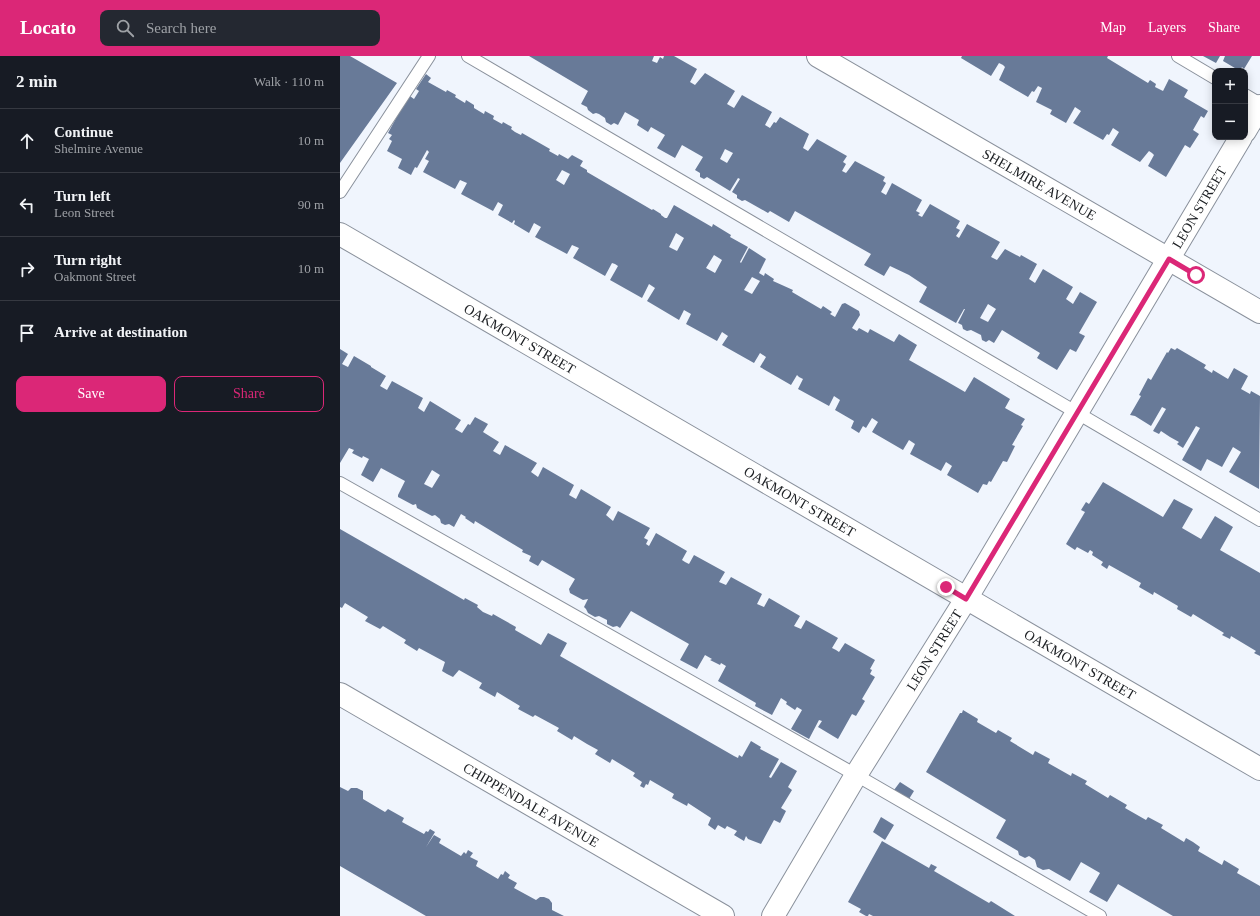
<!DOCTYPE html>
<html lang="en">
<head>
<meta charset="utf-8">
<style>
	:root { --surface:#171b24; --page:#242831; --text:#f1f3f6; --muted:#9ea1a6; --line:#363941; --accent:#db2777 }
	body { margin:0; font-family:"Times New Roman",serif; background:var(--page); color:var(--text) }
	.controls { position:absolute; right:12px; top:12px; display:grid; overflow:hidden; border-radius:8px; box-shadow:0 2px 10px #0003 }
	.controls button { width:36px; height:36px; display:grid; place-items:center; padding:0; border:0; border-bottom:1px solid var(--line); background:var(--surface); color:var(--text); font:20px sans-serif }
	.stop { position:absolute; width:12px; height:12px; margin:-9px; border:3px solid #db2777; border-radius:50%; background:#fff }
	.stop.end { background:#db2777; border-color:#fff; box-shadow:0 1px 4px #0008 }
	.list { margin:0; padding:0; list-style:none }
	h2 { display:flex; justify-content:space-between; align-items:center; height:52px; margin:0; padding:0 16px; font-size:17px }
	h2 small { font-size:13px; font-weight:400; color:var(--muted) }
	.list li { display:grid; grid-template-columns:26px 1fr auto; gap:12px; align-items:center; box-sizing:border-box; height:64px; padding:0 16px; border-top:1px solid var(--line) }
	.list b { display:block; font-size:15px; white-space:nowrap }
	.list p { margin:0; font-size:13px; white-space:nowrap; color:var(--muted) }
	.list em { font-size:13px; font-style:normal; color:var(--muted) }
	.actions { display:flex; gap:8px; padding:12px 16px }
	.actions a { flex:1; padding:9px 0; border:1px solid var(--accent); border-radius:8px; text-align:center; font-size:14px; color:var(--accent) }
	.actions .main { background:var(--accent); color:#fff }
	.icon { flex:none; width:22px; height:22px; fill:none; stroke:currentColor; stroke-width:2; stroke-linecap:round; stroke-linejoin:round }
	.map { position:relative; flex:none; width:920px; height:860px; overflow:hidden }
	header { display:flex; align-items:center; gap:24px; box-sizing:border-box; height:56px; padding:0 20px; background:var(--accent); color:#fff }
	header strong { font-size:19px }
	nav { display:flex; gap:22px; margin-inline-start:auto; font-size:14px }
	.search { width:280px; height:36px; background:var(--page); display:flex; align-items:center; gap:10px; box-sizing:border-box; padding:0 14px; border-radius:8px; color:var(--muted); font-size:15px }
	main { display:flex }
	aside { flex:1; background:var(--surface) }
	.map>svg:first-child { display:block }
	.building { fill:#687a98; fill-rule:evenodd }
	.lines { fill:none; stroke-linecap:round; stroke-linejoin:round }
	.lane-casing { stroke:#8a919c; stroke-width:14 }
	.street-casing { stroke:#8a919c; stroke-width:24 }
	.lane { stroke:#fff; stroke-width:12 }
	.street { stroke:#fff; stroke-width:22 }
	.route { stroke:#db2777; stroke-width:5 }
	.labels { text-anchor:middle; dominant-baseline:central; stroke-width:3; stroke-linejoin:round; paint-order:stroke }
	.street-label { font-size:14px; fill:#1b1e22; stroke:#f0f5fd }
</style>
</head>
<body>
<header>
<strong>Locato</strong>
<div class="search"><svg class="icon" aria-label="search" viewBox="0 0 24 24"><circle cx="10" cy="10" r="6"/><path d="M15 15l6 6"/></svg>Search here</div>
<nav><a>Map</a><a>Layers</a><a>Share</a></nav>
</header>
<main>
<aside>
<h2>2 min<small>Walk · 110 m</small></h2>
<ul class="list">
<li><svg class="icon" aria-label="ahead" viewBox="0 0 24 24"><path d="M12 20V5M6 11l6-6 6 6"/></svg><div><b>Continue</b><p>Shelmire Avenue</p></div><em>10 m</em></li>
<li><svg class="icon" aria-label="left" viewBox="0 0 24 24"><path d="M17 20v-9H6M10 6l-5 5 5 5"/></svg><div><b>Turn left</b><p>Leon Street</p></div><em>90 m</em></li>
<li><svg class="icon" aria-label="right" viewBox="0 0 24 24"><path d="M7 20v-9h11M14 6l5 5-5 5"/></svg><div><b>Turn right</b><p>Oakmont Street</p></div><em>10 m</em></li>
<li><svg class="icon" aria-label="arrive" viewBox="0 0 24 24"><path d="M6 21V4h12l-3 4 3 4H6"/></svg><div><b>Arrive at destination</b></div></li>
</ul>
<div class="actions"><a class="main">Save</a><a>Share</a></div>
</aside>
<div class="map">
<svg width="920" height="860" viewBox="0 0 920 860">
	<rect width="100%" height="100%" fill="#f0f5fd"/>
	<path class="building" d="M0 0H10L57 27 0 107Z
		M189 0H314L312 5 317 7 320 1 323 3 324 0H334L357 13 350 26 355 29 365 17 395 35 387 48 394 52 402 39 432 56 425 69 430 72 434 66 436 67 440 61 469 78 463 92 468 95 477 83 507 100 503 106 506 108 502 115 506 117 515 105 545 121 543 125 546 127 541 136 546 139 552 127 582 144 576 155 580 157 578 159 582 161 590 148 620 165 616 172 620 174 616 180 619 182 627 168 660 186 651 201 657 204 665 193 680 201 681 199 697 208 689 223 695 227 703 213 733 231 726 243 733 248 740 236 757 246 739 277 745 280 736 296 730 293 717 314 697 302 700 297 662 274 654 287 649 284 646 286 642 284 641 279 631 274 627 275 623 273 622 269 618 267 625 253H624L616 267 579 246 587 231 569 219 550 210 544 220 524 209 531 198 455 155 449 166 430 155 428 157 405 144 402 145 397 142V139L392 136 400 123 398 122 390 135 367 121 364 123 360 121V117L355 114 363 101 342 89 335 102 317 92 325 79 311 71 308 76 297 69 299 64 285 56 278 69 274 67 271 69 266 66 265 62 259 58 256 57 253 58 248 54 247 51 241 48 248 35ZM385 93 393 97 387 107 380 103ZM648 248 656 253 648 266 640 262Z
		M622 0H768L767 2 808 27 810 24 816 28 815 31 823 35 829 23 848 34 844 41 868 55 864 62 861 60 853 74 859 78 850 92 845 89 826 121 808 110 814 99 812 97 809 95 800 106 771 89 779 76 773 72 769 79 767 78 763 84 733 67 741 55 735 51 726 67 710 58 712 54 696 46 702 32 698 30 694 36 692 35 688 41 659 24 665 11 663 9 659 7 651 20 621 2Z
		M863 0H880L876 7Z
		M885 0H912L904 13 902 11 900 15 883 5Z
		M86 18 91 22 88 26 106 36 107 34 116 39 115 41 125 47 126 44 134 49V52L144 58 145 55 154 60 153 63 162 68 163 66 172 71 171 73 175 76 181 79 182 77 210 93 209 95 218 100 219 98 228 103 232 99 243 105 240 110 247 114V116L307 151 312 154 313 153 321 158V159L325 162H327L334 149 372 171 373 168 391 179 390 181 408 191 400 206 401 207 409 192 426 203 419 217 424 220 425 217 434 223 433 225 453 234 452 236 481 253 483 250 492 256 490 258 495 261 502 248 505 247 519 255 520 259 512 272 517 275 519 272 528 277 530 273 554 286 559 278 577 289 569 304 606 325 625 336 634 321 670 343 665 352 685 363 681 369 683 370 672 389 675 390 667 406 663 405 651 426 649 425 647 429 643 428 638 437 607 419 612 410 606 406 601 415 570 398 575 388 569 384 563 394 532 376 538 366 532 362 526 372 523 370 519 377 511 372 514 365 495 354 500 344 494 340 489 350 458 333 463 323 459 321 457 319 451 329 420 311 426 301 420 297 414 307 382 289 388 280 382 276 377 285 346 268 351 258 344 254 339 264 307 245 315 232 309 228 302 242 270 224 278 210 275 208 272 207 265 220 233 202 239 192 232 189 227 198 195 181 201 171 194 167 189 177 174 168 175 165 174 164 172 167 158 159 163 149 158 146 153 155 121 138 127 127 120 124 115 133 83 116 89 105 85 103 89 96 87 94 77 112 75 111 71 119 58 112 62 103 47 95 52 85 49 83 52 79 48 77 60 55 59 54 67 38 74 43 79 35 76 33ZM222 114 230 118 224 129 216 124ZM336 177 344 182 337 195 329 191ZM374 199 382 204 375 217 366 212ZM412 221 420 225 412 238 404 234Z
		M831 292 835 294 837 292 866 309 864 312 872 317 873 314 888 323 894 312 908 320 901 333 910 338 911 335 920 340 919 433 889 416 901 396 893 391 882 411 867 403 861 415 842 404 860 372 856 370 843 392 837 388 839 386 830 381 821 375 819 378 813 375 826 353 822 351 811 370 795 360 790 359 801 340 799 339 808 322 811 324 827 296 828 297Z
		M0 293 8 298 2 308 8 311 14 300 31 310V311L46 320 40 330 47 334 52 325 83 342 78 352 84 356 90 345 121 364 115 373 122 377 128 368 130 369 135 361 148 368 143 376 159 386 153 395 160 399 165 389 197 407 191 416 198 421 203 411 234 429 229 439 236 443 241 433 271 451 266 459 273 465 278 455 310 472 304 482 308 484 306 488 309 490 316 477 347 495 342 504 345 506 349 508 354 499 385 516 379 526 386 529 391 521 422 538 417 548 424 551 429 542 460 560 454 570 461 573 466 564 498 582 492 592 496 594 499 596 505 587 535 604 530 613 532 614 530 618 535 621 522 643 525 645 516 660 512 658 498 683 478 671 482 665 479 664 469 683 451 673 462 654 457 651 455 654 446 648 447 646 441 642 432 659 415 650 416 647 378 625 386 610 381 607 380 609 370 604 372 603 365 599 357 613 340 604 349 588 291 555 280 572 277 570 273 571 267 568V564L259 560 255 561 248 557 246 553 244 551 248 543 243 544 230 537 229 533 235 523 202 504 198 510 189 505 191 500 182 496 183 494 135 465 134 468 125 462 126 461 121 458 114 471 109 468 105 469 101 467 100 463 95 459 92 460 77 452 76 448 73 449 58 441V439L65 425 41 412 33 426 21 419 29 403 23 400 22 402 12 397 14 394 9 392 0 407ZM92 414 100 419 92 432 84 428Z
		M763 426 823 461 834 443 853 453 842 472 861 483 875 460 893 471 880 494 920 517V600L914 597 916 595 891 580 890 583 882 579 884 577 853 558 851 561 837 553 838 550 814 536 813 539 799 531 801 527 769 509 767 513 761 509 763 506 752 499 753 496 750 494 748 497 737 491 735 494 726 488 745 456 741 454 746 446 749 448Z
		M0 473 124 544 125 542 138 549 137 551 143 556 152 560 153 558 176 571 175 574 201 589 208 577 227 587 220 600 394 700 398 702 399 699 402 701 411 685 421 691 420 693 439 703 429 721 431 722 441 706 457 715 448 731 452 734 441 752 446 755 440 767 434 764 421 788 408 783 406 780 404 785 394 779 397 775 387 770 385 773 378 769 375 774 368 769 371 762 348 747 347 750 332 742 334 738 310 724 308 729 306 728 304 732 300 730 302 726 293 720 295 717 272 703 270 707 255 698 258 694 247 688 234 680 232 684 217 675 219 672 195 659 193 661 178 653 180 650 157 636 155 641 139 632 142 627 119 614 113 621 107 618 102 615 105 606 79 592 77 595 64 587 66 584 43 570 40 573 25 565 28 561 5 547 2 552 0 551Z
		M623 654 638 663 637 666 656 677 658 674 672 682 670 685 693 699 695 695 710 703 708 707 731 720 732 717 747 725 745 728 768 742 770 739 787 749 785 752 806 764 808 761 823 769 821 772 844 786 846 782 853 786 860 791 858 795 882 809 884 804 899 813 897 817 920 830V860H833L778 828 767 846 749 836 760 817 741 806 730 825 709 813 703 814 697 811 695 804 689 800 685 802 679 799 678 795 656 782 666 764 586 716 620 657H622Z
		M560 726 574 735 569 743 554 734Z
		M0 731 8 735 11 732H17L23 735V743L45 756 48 753 64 762 62 766 84 778 86 775 88 776 90 773 95 776 86 791 94 779 101 783 99 787 121 800 124 796 126 798 128 794 133 797 130 801 138 805 136 810 158 823 161 818 163 819 165 815 170 819 168 822 177 827 174 832 196 844 200 841H204L209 843 212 847V854L224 860H86L74 853 0 810Z
		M541 761 554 769 545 784 533 776Z
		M542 785 589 812 591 808 597 811 594 815 649 847 651 845 675 860H533L529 858 528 860H526L519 856 521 853 508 846Z"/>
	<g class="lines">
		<g class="lane-casing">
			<path id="lane" d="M128 0 920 464
				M838 0 875 22
				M905 39 920 48
				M0 136 89 0
				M0 427 516 719 760 860"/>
		</g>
		<g class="street-casing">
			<g id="street">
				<path id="s1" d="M478 0 920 256"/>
				<path d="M905 75 920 50"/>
				<path id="s2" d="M0 178 920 713"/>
				<path id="s3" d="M0 638 383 860"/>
				<path id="s4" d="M433 860 516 719 626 543 901 81"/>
			</g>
		</g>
		<use href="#lane" class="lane"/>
		<use href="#street" class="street"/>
	</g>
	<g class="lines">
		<path class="route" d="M606 531 626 543 829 203 856 219"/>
	</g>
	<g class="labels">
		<g class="street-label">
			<text stroke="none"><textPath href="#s1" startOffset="256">SHELMIRE AVENUE</textPath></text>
			<text stroke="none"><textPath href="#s4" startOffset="827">LEON STREET</textPath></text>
			<text stroke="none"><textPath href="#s2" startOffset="208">OAKMONT STREET</textPath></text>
			<text stroke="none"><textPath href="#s2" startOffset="532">OAKMONT STREET</textPath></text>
			<text stroke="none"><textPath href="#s4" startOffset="311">LEON STREET</textPath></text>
			<text stroke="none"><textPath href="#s2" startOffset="856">OAKMONT STREET</textPath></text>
			<text stroke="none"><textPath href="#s3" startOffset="221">CHIPPENDALE AVENUE</textPath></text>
		</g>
	</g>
</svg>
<div class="controls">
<button>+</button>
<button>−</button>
</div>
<div class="stop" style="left:856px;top:219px"></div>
<div class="stop end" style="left:606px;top:531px"></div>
</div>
</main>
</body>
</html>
